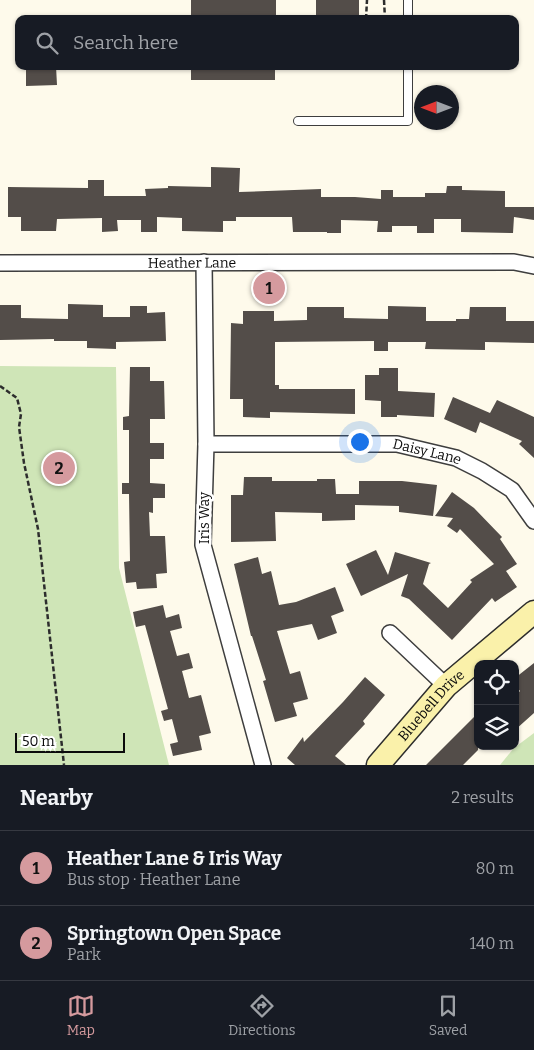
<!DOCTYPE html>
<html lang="en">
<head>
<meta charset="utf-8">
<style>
	:root { --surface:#171b24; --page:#242831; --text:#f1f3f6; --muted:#9ea1a6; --line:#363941; --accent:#d59a9e }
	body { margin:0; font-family:Bitter,serif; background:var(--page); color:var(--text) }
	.controls { position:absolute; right:15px; bottom:15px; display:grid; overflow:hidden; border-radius:10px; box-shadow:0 1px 4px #0004 }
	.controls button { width:45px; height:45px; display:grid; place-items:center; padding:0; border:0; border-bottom:1px solid var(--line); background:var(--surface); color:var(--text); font:25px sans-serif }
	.compass { position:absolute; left:414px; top:85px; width:45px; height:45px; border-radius:50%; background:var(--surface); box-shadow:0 1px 4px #0004; rotate:270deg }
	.scale { position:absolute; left:15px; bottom:12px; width:110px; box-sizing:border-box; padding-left:5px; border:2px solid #0b0b0b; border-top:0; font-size:14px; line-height:18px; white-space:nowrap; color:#0b0b0b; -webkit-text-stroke:4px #fff; paint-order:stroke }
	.you { position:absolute; left:359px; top:441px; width:18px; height:18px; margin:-12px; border:4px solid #fff; border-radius:50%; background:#1a73e8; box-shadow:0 0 0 8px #1a73e833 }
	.badge { display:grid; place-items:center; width:32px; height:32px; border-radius:50%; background:var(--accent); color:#111; font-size:16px; font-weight:700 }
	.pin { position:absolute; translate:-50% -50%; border:2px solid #fff; box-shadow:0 1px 5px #0006 }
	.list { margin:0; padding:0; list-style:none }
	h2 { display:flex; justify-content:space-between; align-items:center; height:65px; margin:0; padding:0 20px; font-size:21px }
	h2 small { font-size:16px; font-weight:400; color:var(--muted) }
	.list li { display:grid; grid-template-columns:32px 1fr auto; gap:15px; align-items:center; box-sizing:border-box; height:75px; padding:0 20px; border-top:1px solid var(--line) }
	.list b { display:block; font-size:19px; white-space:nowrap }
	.list p { margin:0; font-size:16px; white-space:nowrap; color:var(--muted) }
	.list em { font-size:16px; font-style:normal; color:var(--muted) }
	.icon { flex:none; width:28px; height:28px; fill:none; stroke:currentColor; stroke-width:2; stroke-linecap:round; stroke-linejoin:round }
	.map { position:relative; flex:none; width:534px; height:765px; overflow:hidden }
	.search { position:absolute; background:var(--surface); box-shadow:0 1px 4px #0004; left:15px; right:15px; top:15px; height:55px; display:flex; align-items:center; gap:12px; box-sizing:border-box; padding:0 18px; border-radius:10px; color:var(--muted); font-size:19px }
	.sheet { height:215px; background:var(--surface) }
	nav { display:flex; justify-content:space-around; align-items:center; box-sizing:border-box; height:70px; border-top:1px solid var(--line); background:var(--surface); font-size:14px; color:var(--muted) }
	nav a { display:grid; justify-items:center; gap:2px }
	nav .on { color:var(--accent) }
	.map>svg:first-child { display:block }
	.green { fill:#cfe5b7 }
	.building { fill:#534d49 }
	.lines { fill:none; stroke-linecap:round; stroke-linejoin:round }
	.lane-casing { stroke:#3e3e3e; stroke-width:10 }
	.street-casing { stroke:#3e3e3e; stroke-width:18 }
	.secondary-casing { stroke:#2d2d2d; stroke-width:25 }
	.path { stroke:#2d2d2d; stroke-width:2.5; stroke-dasharray:5 2.5; stroke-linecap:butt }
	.lane { stroke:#fff; stroke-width:8 }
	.street { stroke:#fff; stroke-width:15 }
	.secondary { stroke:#faf1aa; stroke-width:22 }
	.labels { text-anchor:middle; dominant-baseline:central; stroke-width:5; stroke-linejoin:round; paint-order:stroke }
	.street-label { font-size:14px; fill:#0b0b0b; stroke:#fff }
</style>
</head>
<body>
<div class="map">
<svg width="534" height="765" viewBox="0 0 534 765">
	<rect width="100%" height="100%" fill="#fefaeb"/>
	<path class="green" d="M0 366 116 367 119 568 169 765H0Z
		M534 733V765H500L514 748Z"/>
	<path class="building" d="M191 0H276V19H191Z
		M316 0H359V19H316Z
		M26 66H56L57 85 26 86Z
		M191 66H275V80H191Z
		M211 167 240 168 239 192 321 189V197H355L381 199V190H393V197H425V193H446L447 186H462V190L505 191V207H534V220L514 217 513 233 461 232V219H434V233H417V226H392V232H377L378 221 341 220V233H327V232H293L292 217H236V221H223V232L182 231V218L157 217V232H141V220H117L118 231 102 232V218L57 219 56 231H21V217H8V187L88 188V180H104V196H146L145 189 168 188V186L211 187Z
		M68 304 103 305V317H130V306H147V313L165 312 166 341 116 342V349L87 348V341H54V339L0 340V305H21V318L68 319Z
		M388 306 426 307V321H456V319H469L470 307H506V321H534V343L485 342V350L425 349 426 342H388V351H374V341L275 342V385H279V389H355V414L270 412V418L243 417V399H230L231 323 243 324V311H274V321L307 320V307H344V318L388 319Z
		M130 367H150V381H164L165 419H150V443H164V459H150V483L165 484V498H153V513L149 512 150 536H165L167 573 156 574 157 588 137 589 136 582 126 583 124 562 130 561 129 494H122V483H129V430H123V417L129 416Z
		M379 368H398V391L435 393 434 417 397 415V417H381V401L365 400V375H379Z
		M453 397 490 413 497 400 534 417V458L519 444 522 441 480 422 476 433 444 419Z
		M244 477H272V481H317V479H335L336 494H359V481H402L437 485 433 516 399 512V506L355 505V520L322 521V513L275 512 276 541 231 542V495H243Z
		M452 492 474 508 502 537 500 539 517 564 506 571 517 587 495 602 492 598 452 640 409 599 401 596 408 574 361 596 346 564 376 550 388 575 395 552 431 563 429 564 423 584 448 608 472 582 470 580 494 564 460 529 457 533 447 526 453 518 435 516Z
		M258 557 262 574 271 571 279 605 296 602 335 587 344 611 331 616 337 633 318 640 312 624 277 631 290 674 300 671 308 699 293 703 297 716 275 722 263 681 266 680 252 636H251L234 564Z
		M163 605 166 618 179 614 182 628 170 631 177 656 189 653 193 668 182 671 189 698 201 695 211 733 199 736 202 750 173 756 170 744 178 742 172 719 164 721 161 711 168 709 145 625 136 627 133 612Z
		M534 663V713L515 730V696L520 691 515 685V678Z
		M365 677 385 695 363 721 365 724 335 756 346 765H295L287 758 303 737 304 742 343 702Z
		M478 713V750L463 765H426Z"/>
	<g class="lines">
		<g class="lane-casing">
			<path id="lane" d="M408 19V0
				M298 121H408V66"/>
		</g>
		<g class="street-casing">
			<g id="street">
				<path d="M204 262 206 444 203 545 263 765"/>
				<path id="s1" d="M0 263 514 262 534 266"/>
				<path id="s2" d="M206 444H397L456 458 482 471 512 490 534 521"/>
				<path d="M390 633 446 686"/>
			</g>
		</g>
		<g class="secondary-casing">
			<g id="secondary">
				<path id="s3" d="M378 765 446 686 534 612"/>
			</g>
		</g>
		<path class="path" d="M384 0 385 19
			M366 19 367 0
			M0 386 17 398 21 414 19 427 24 463 38 529 64 765"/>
		<use href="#lane" class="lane"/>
		<use href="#street" class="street"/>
		<use href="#secondary" class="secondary"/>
	</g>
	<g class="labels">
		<g class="street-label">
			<text stroke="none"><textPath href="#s1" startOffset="192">Heather Lane</textPath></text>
			<text stroke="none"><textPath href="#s2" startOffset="222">Daisy Lane</textPath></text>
			<text transform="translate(204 518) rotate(-90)">Iris Way</text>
			<text stroke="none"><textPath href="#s3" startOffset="80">Bluebell Drive</textPath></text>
		</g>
	</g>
</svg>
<div class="controls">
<button><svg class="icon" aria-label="locate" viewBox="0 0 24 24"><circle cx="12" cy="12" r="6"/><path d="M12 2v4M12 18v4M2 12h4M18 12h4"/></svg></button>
<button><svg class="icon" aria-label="layers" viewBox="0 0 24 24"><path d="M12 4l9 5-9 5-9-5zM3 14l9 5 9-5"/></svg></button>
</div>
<svg class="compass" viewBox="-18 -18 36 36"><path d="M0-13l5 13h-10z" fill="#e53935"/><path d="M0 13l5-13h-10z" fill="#9ea1a6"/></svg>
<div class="scale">50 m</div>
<div class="you"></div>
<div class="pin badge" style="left:269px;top:288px">1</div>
<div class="pin badge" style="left:59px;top:468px">2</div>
<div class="search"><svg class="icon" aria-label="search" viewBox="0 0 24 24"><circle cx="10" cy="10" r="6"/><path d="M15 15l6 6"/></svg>Search here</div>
</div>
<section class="sheet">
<h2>Nearby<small>2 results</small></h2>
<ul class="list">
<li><span class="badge">1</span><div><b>Heather Lane &amp; Iris Way</b><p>Bus stop · Heather Lane</p></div><em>80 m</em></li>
<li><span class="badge">2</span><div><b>Springtown Open Space</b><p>Park</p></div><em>140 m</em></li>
</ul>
</section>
<nav>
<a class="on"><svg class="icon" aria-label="map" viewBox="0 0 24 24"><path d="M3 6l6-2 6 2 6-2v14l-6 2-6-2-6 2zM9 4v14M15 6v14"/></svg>Map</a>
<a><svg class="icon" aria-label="directions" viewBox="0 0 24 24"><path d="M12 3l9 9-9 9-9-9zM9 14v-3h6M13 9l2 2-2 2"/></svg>Directions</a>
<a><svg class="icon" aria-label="saved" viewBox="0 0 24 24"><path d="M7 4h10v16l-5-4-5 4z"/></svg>Saved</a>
</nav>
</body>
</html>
